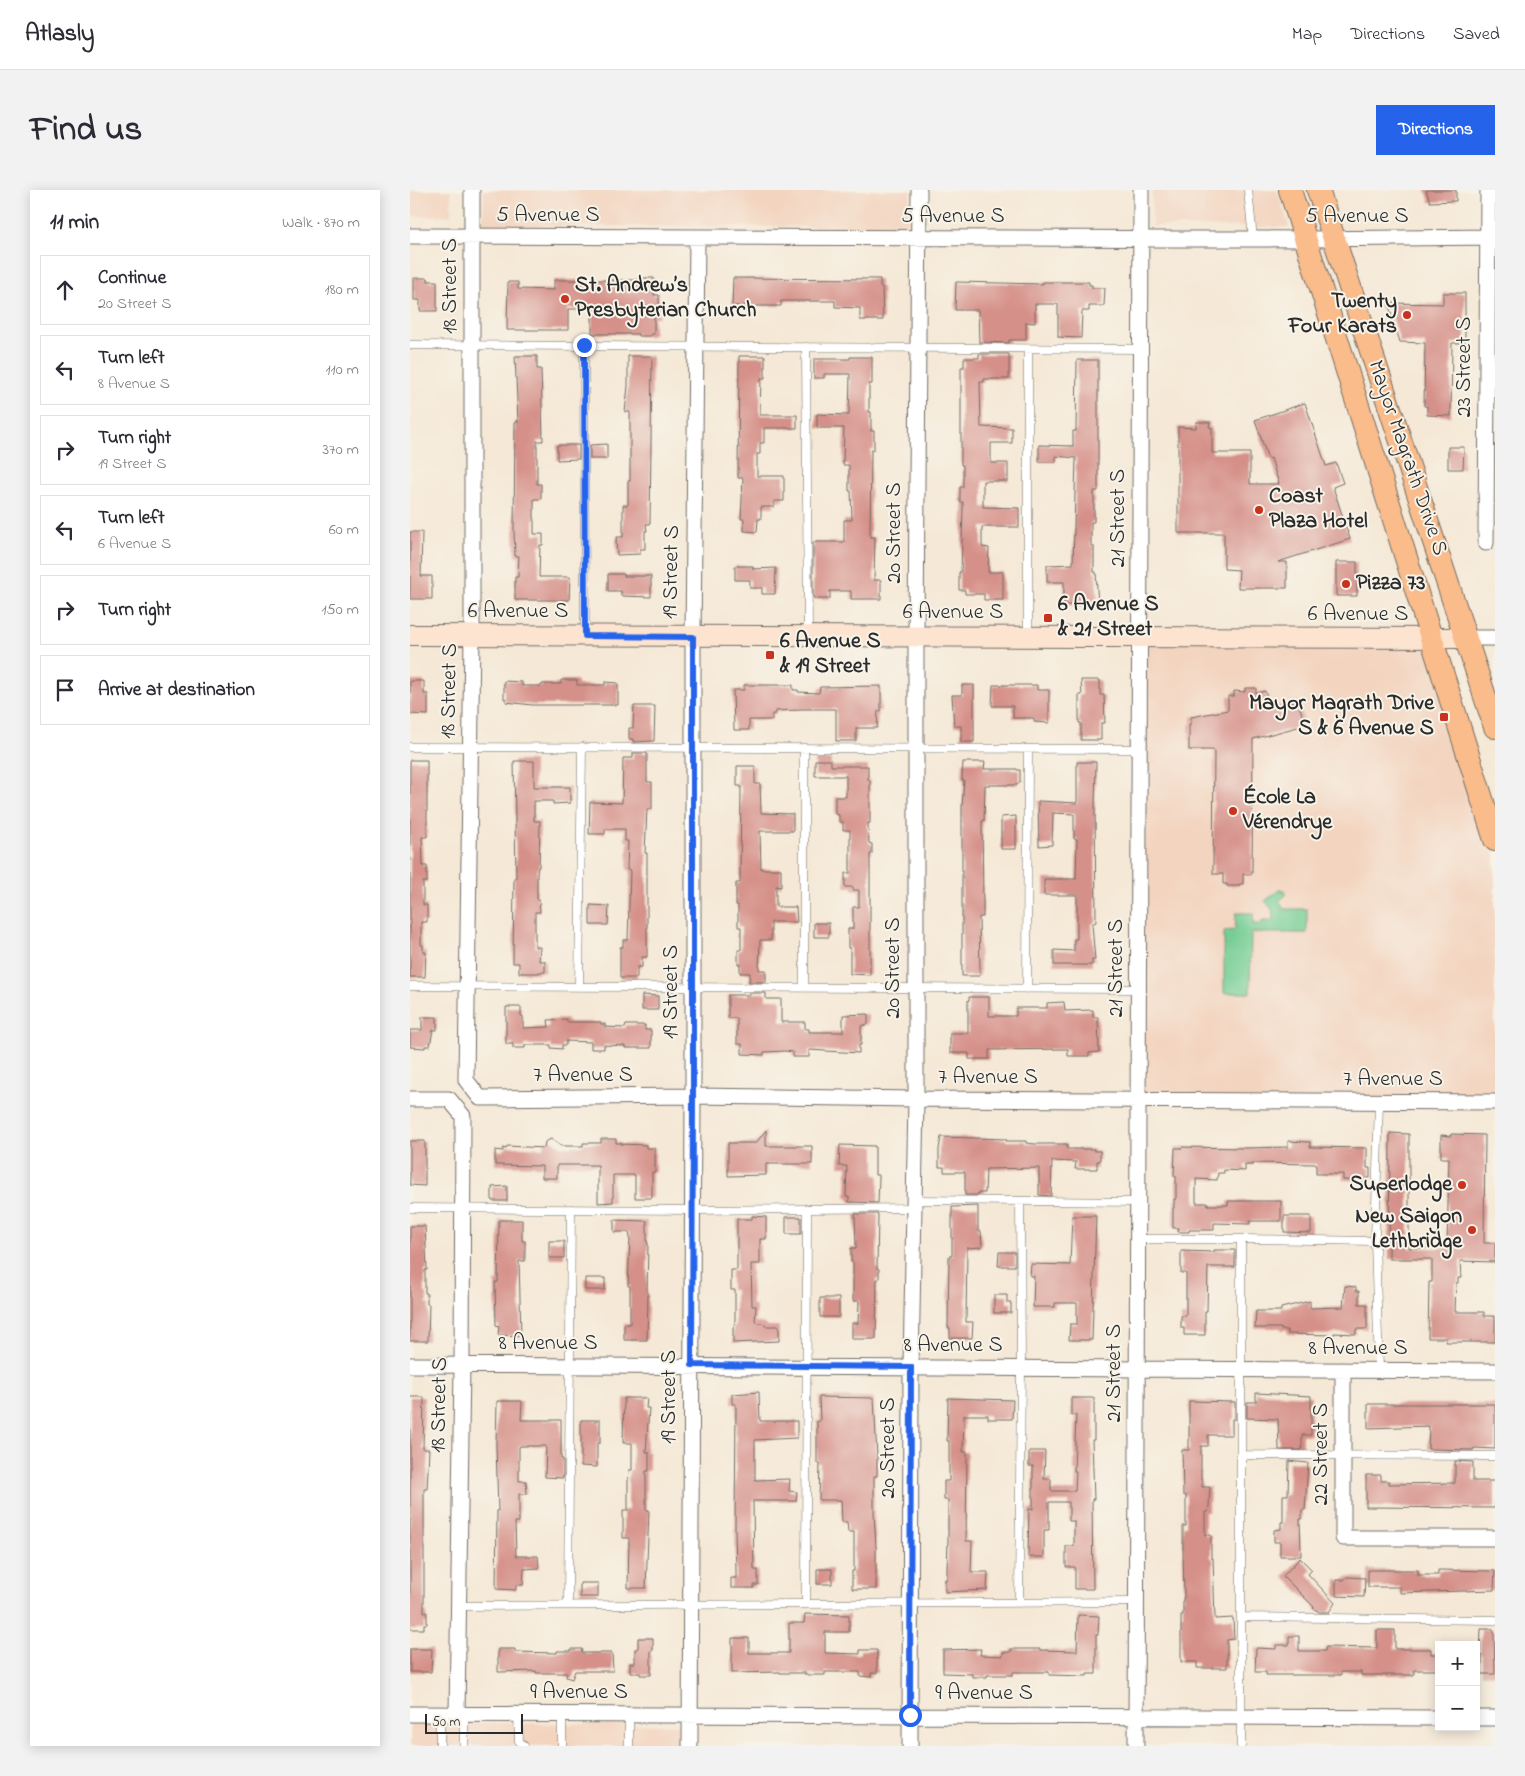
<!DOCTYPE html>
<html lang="en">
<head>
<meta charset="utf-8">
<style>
	:root { --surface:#fff; --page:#f2f2f3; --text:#2b2b33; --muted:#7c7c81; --line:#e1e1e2; --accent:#2563eb }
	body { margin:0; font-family:"Indie Flower",sans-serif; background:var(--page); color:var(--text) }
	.controls { position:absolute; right:15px; bottom:15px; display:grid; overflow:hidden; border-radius:0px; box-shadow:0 2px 12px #0003 }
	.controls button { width:45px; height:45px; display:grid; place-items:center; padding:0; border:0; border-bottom:1px solid var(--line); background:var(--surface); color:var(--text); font:25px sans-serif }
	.scale { position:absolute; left:15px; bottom:12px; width:98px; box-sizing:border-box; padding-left:5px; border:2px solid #2b2b2b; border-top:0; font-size:14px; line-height:18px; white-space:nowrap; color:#2b2b2b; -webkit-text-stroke:4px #f7f3e8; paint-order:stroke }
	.stop { position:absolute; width:15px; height:15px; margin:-11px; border:4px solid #2563eb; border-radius:50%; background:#fff }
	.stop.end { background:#2563eb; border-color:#fff; box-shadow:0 1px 5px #0008 }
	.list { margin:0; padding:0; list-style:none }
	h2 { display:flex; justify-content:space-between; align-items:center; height:65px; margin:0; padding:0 20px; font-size:21px }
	h2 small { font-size:16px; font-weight:400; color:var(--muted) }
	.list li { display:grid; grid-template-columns:32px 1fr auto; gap:15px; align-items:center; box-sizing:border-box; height:70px; margin:0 10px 10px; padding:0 10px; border:1px solid var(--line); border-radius:0px }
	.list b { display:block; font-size:19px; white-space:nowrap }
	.list p { margin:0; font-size:16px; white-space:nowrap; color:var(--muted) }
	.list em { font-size:16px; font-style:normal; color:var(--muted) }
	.icon { flex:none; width:28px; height:28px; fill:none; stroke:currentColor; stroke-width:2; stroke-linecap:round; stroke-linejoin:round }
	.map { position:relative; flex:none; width:1085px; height:1556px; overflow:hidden; border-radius:0px }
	header { display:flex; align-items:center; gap:30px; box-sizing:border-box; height:70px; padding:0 25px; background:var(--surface); border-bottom:1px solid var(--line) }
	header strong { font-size:24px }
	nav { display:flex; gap:28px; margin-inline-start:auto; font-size:18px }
	.intro { display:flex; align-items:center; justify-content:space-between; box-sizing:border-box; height:120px; padding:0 30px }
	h1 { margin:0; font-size:35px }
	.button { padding:12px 22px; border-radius:0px; background:var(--accent); color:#fff; font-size:18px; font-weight:700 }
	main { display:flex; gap:30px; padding:0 30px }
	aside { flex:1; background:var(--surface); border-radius:0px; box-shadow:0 2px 12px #0003 }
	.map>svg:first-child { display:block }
	.built { fill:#f3d4bf }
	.green { fill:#76ce94; stroke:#507c60 }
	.building { fill:#d59089 }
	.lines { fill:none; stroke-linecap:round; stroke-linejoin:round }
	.lane-casing { stroke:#726d67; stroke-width:9 }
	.street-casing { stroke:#726d67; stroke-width:17 }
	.secondary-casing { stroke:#726d67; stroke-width:22 }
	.primary-casing { stroke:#726d67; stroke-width:24 }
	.lane { stroke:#fff; stroke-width:8 }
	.street { stroke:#fff; stroke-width:15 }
	.secondary { stroke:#fde4d0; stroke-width:20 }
	.primary { stroke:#f9bc8a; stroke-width:22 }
	.route { stroke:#2563eb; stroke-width:6 }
	.poi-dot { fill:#c8321e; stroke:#f7f3e8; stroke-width:2 }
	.labels { text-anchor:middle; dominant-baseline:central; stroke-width:4; stroke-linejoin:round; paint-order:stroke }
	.street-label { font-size:22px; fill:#2b2b2b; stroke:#f7f3e8 }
	.poi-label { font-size:22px; font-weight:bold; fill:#2b2b2b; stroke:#f7f3e8; text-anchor:start }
</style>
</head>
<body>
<header>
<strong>Atlasly</strong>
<nav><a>Map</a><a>Directions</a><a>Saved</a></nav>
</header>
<div class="intro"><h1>Find us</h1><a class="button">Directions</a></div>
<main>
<aside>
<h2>11 min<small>Walk · 870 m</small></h2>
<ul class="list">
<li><svg class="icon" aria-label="ahead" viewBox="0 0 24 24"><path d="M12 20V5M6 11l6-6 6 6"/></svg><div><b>Continue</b><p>20 Street S</p></div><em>180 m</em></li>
<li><svg class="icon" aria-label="left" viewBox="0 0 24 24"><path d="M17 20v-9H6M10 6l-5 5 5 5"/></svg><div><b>Turn left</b><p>8 Avenue S</p></div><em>110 m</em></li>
<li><svg class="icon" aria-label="right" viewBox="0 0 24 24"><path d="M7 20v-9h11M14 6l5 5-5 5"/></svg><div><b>Turn right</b><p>19 Street S</p></div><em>370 m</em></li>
<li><svg class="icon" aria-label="left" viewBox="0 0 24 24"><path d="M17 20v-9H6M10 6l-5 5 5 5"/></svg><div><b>Turn left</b><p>6 Avenue S</p></div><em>60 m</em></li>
<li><svg class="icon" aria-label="right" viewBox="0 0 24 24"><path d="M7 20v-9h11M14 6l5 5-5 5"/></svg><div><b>Turn right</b></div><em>150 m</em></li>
<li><svg class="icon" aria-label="arrive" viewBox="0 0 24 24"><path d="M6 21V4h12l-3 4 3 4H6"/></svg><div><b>Arrive at destination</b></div></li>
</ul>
</aside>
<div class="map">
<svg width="1085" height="1556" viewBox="0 0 1085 1556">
	<rect width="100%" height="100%" fill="#f7f3e8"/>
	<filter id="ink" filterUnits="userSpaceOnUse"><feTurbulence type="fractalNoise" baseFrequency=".02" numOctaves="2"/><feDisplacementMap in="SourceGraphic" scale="10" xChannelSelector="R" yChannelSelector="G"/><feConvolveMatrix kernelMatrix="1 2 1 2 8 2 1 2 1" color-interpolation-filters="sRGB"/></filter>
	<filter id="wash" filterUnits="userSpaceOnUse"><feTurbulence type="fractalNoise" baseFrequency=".0096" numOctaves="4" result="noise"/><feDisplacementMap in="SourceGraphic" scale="20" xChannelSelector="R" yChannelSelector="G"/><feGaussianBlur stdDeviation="1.12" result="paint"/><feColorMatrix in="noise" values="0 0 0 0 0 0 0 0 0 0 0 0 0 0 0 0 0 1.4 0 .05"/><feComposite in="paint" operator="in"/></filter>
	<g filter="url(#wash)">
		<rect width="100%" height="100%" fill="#f5e8d6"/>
		<path class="built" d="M0 0H41V26H0Z
			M74 0H500L499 37 73 36Z
			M742 0H867L879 37 742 36Z
			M730 448 1021 449 1085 650V912L728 910Z
			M0 1532 271 1535V1556H0Z"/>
		<path class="green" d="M869 700H874L877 704 869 711 875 719H897V743H841L840 803H814V741L825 740 826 723H843V734H852V731H860L863 729 862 719 855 711Z"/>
		<g id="blocks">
			<path class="building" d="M1016 0H1046V11L1020 12Z
				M4 88H18V91H27V121H10V110H4Z
				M227 88H244V105H249V127H244V144H241V146H228V144H182V119H158V140H97L98 92H108V99L144 100V90H227Z
				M323 88 470 89V97H472L473 130H450V118L425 117V111H371V116H322Z
				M546 92 633 94V92H679V95H682V98H695L694 116H679V121H672L671 148 648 147V114H625V133L616 132V150H599V153L569 152 568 120H545Z
				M1033 103H1055V153H1042L1041 226 1017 225V216H1014L1015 153 990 152 978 113 1033 114Z
				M569 164H599V189H574V192H570L571 237 602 238V253H581V273H598V291H573V317L609 318V337H572V357L579 358 578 382H593V410H574V404H555V400H549V382H551L553 319V312H550V297H553V275H551V177H554V168H569Z
				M105 166H127V179H131L133 251H127V294H131V309H124V344H133V355H130L129 387H160L159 410H105V387H108L109 366H105L104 341 105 232H108Z
				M218 166H241L242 168 240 334H236L237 341H235V359H230V364L207 365 206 350 207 347H213V315H218V291H220V222H215L218 196Z
				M329 166H355V188H351L350 225H387V238H354V253H350V264H347V286H374V311H364V317H351V329H348L347 342 334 341V329H331L333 288H328Z
				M440 167H462V194H459V222H461V241H464V260H461L460 347H465L464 390H471V409H441V401H420V409H405L403 407V352H434V330H442L441 301H439V275H433L434 238H407V224L439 225 440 184H414V188H404V169H440Z
				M667 170H688V301H684V332H681V356H684V382H686L688 416 654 415V392H637V375L663 374 666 268 646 266V272H629V255L663 256V241H666Z
				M895 213 916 276 926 273 933 293 923 297 940 349 868 372H877V398H828L829 380 814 379V343H768V237L786 238V232H800L799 237 802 238V263H840V294H869L861 268 858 269 845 230Z
				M197 254V269H180V255Z
				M147 255H169V269L147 270Z
				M1038 257H1054L1053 279H1038Z
				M0 342H12L11 386H22V409H0Z
				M926 372H947V406H926Z
				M325 376H343V379L366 378 365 404H352V398H340V390H325Z
				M198 384H214V386H241V407L211 406V401H198Z
				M151 490H167V495H195V492L208 493V515H122L96 512V509H94V491L112 492V496H132V494H151Z
				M671 490H690V505H694L695 533H691V550H671V533H669V505H672Z
				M0 491H14V504H18V525L0 524Z
				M334 495H383V500H388V502L409 503 410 497 471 496V521H468L467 538H446V551H426V519H388V520L366 521V524H362V530H339V540H324L323 500H334Z
				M552 495H564V552H551V536H544L542 505H552Z
				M583 495H627V500H639V533L624 532V528H603V516H582Z
				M835 498H846V503L855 501 860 518 888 511 895 535 843 549 842 684H833V694H829V696H817V694H813V684H803L804 560H779V534H781V527L818 520V506H824V501L835 502Z
				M224 516H245L244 551 223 552V549H219V538H223Z
				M223 563H237V592H242V619H237L235 663H237V767H232V777H227V788H210V757H213V750H218L220 680H217L218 651H215V639H195V644H179L180 612 212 613 213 568H223Z
				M0 570H17V647H12L13 676H17V692H13V715H17V732H11V755H13V762H16L15 787H0Z
				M405 570H421V576H458V590H460V633H458L459 653 462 654V664H460V785L440 784V758H438V739H443V717H449V700H443V697H435V683H440V640H433V632H429V625L425 624V607H436V586H405Z
				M104 571H124V597H160V613L143 614V611H124V631H130L129 677H128L127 683V710H129L130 722H125V757H130L129 771H135V782H129V783H109V773H103L104 688H106Z
				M553 572H575L574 579H607V580H610V592L608 593 607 595H575L574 631H572L573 713V727H569L570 786H552V617L554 590H552Z
				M667 572H686L685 617 686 732 682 734 685 770H682V775H644V760L664 761V749H667V705H634V689H666L667 649H664V624L643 623 642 655 629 656 628 611 667 613Z
				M327 576H345V594H350L351 623 383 624V641H350L351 679H371V697L366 696V717H386L387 732H361V750H350L349 780H356V792H339L340 783H330V774H328V760H331V737H328V715H326V693H330L331 596H327Z
				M606 626V659H591V627Z
				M180 715 199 716 198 735H180Z
				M404 733H419V747H404Z
				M339 803H356V809H371V832H395V839H399V842H433V825L458 824V834L451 836V855H449V863L399 860V867H383V862L375 861 354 862V865L332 864V854H327V828H318V805H339Z
				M232 805 248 806V820H232Z
				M559 807H579V826H606V818H637V813L654 812 655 821 683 820V827H688L689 862 679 863V866H658V859L579 860V869H559V863H540V843H558V810H559Z
				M96 817H111V826H113V838L139 837 138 830 157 829V832H191V834H195V837L215 838 216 835H235V840H241V858H215V856L194 855V859H181V852L156 851V855H152V859L141 858V855H115V858H103V854H96Z
				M12 827H27V840H23L20 856H15V858L0 857V840H12Z
				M356 940V956H402V974H356V985L318 986V953H346Z
				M980 943 999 944V1058H1037L1039 968H1031V945L1041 946V944L1075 945 1074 1053H1085V1072L1050 1071 1051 1088H1048V1093H1046L1045 1122H1074V1126H1085V1152H1036V1148H1018L1019 1092H1022V1069H979Z
				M531 947 596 949V951H616V953L625 954H657V959H684V961H690V971H687V979H665L666 972 642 971 641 1006 629 1005V978L576 979 575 1003H568V1005H555V982H534V977H529V959Z
				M141 949 151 956H173V953H191V949H206V953H211V954L236 955V958H245V982H242V1008H225V985H203V1012L188 1013V975H147V988H132V976L85 975V960L93 961V958L96 959 97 956 134 958 135 952Z
				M0 951H15V996L0 995Z
				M878 951 900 952V957L957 958V978H960V988H957V991L933 990V984H906V974L843 973V975H835V981L814 980V983H808L807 990 786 989V1013H798V1015H818V1011H871V1031H840V1034L804 1033V1040H779V1042H768L769 1038H763V1018H764V1009H766V986H764L765 958H772V957L836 958 878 957Z
				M430 955 465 956V985H469V988L468 1013 439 1012V1007H436L437 976H429Z
				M97 996V1011H82V997Z
				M568 1016V1041H571L572 1057 557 1058 556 1132H563L562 1148H540V1138H538L539 1066H542V1017Z
				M445 1024H468L467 1079H469V1089H467L466 1148 465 1149H442V1133H448L449 1111H443V1072H441V1058H446Z
				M342 1026 356 1027V1049H350V1074H341L342 1116H346L345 1132 355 1134V1136H369V1151L323 1153V1138L325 1135V1100H321V1080H327V1029H342Z
				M662 1026H686L682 1150H659L660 1134H667V1113H645V1117H623L624 1086H620L621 1074 660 1075Z
				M874 1026H901V1043L874 1042Z
				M376 1027H391V1044H376Z
				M89 1030H112V1051H115V1071H109L111 1146 88 1145 89 1136 86 1135 85 1092H88Z
				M204 1030 237 1031V1053H238L237 1103H238L237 1150H214V1134H220V1096H218L220 1048 219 1042H204Z
				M0 1036H15L17 1080H15V1103H17V1114H19L18 1151H0Z
				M139 1051H154V1068H139Z
				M804 1060H825V1077H798L797 1121H795V1145H774V1138H771V1126H776V1083H771V1061L804 1062Z
				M589 1062H605V1076H588Z
				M175 1088H195V1100H175Z
				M935 1096 946 1097V1101H949V1114H957V1139H946V1144L924 1143V1145L878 1144 877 1140H871V1138H845L846 1121H871V1118L900 1111V1118L933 1117Z
				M584 1105H597V1113H601V1123H584Z
				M410 1108H429V1127H410Z
				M349 1202 350 1231H387V1248L345 1250V1290L380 1289 379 1301 387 1302 386 1311H343L344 1380H348V1395H344V1398H321V1388H326V1380L325 1339 326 1214H322V1204Z
				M846 1203 901 1206V1245H892V1260H869L868 1229 837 1228V1212H846Z
				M0 1207H14L13 1259H19L17 1299H14V1422H17V1434H14V1439H0Z
				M409 1207 464 1208 467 1266V1286H464V1323L466 1357V1399H442V1381H444V1342H438L437 1332H432L431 1310H409L410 1273H407V1231H410Z
				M214 1208H237L236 1218H239L236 1262H239V1281H236V1320H239L236 1398H218L219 1348H213V1320H218V1291L219 1280H222V1253H213Z
				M538 1208 603 1210 602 1229H578V1225H554L553 1262H557L556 1351H562L561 1382H578L577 1400 535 1402V1389H537V1380L538 1351V1310H534V1291H539V1251H537Z
				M661 1208H684V1250H682L684 1309H682L683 1399H665V1377H656V1356H664V1331H659V1312H639V1340H634V1367H618L619 1319H623V1276H619V1261H635L634 1289H641V1301H665L666 1281H664L666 1225H661Z
				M87 1211H112L111 1230H151V1269H153V1288L135 1287 136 1256H111L109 1257V1291H116L117 1304H109V1332H105L106 1366H128L129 1378 114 1379 113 1395H106V1400L86 1399 87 1321H88L86 1255Z
				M779 1211 825 1212V1229H822V1245H798V1256H791V1290H792V1297H800L799 1316 798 1322H795V1345H801V1368H803L805 1429 823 1428 824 1449 817 1450V1478H787V1472H771V1425H773V1408H774L773 1358V1336H776V1305H773L772 1260H779Z
				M958 1214H1085V1259L1064 1258 1063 1260 1018 1259 1019 1236 958 1238Z
				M171 1230H190V1253H187V1277L171 1276Z
				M879 1271 898 1273 895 1320H892V1329H890L891 1366H870V1352H864V1340L871 1339V1332H873V1305H878Z
				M1045 1271 1063 1272V1291H1085V1318L956 1317V1285H971V1291H979V1294L1045 1293Z
				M890 1368 902 1380 898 1384 925 1413 919 1422H909L903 1418 904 1417 873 1386Z
				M407 1379H422V1394H407Z
				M958 1380H1008V1385H1028V1380L1085 1381 1084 1400 990 1403V1397H958Z
				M937 1387 955 1388 954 1407 926 1406V1390H934Z
				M170 1393H188V1407H170Z
				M395 1424 439 1425V1442H415V1463L450 1464V1460H467V1483H461V1487L450 1486V1482H415V1485H395V1483H370V1482L322 1483V1448H339V1463H379V1433H394Z
				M668 1425 689 1426 688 1445H686V1484H677V1486L639 1485V1482H603V1485H577V1487H562V1484L533 1483V1460L571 1459 570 1465 593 1466V1462H601V1459H630V1460L667 1461Z
				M1071 1439H1082L1084 1442 1085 1484H1072V1465H1070Z
				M967 1440H985V1459H1021V1464H1029V1480H1004V1485H951V1482H931V1485H856V1482H845L846 1458 866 1459V1455H879V1446H889V1461H915L916 1457 967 1458Z
				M228 1448H243V1460L241 1461V1485H230V1483H220V1473H225V1459H228Z
				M0 1459H22L21 1482H0Z
				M88 1459H105V1462L147 1463V1461H161V1459H172L171 1463H202L203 1481H165L162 1489 156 1487 157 1483H126V1481L90 1482H88Z"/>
		</g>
	</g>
	<g filter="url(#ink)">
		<use href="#blocks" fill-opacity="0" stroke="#726d67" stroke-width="1"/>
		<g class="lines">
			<g class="lane-casing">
				<path id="lane" d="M838 0 843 49
					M0 155 731 159
					M174 155 175 446
					M396 157 398 445
					M618 159V445
					M0 557 730 559
					M394 558V797
					M0 796 728 799
					M169 796 172 557
					M617 799 618 559
					M969 911 965 1051 969 1180
					M504 1010 727 1012
					M0 1018 283 1020 504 1018
					M727 1049H831L965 1051
					M830 1265 1085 1266
					M609 1413 611 1178 610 1011
					M396 1414 397 1019
					M158 1415 161 1019
					M49 1416 726 1412
					M831 1427 1085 1430
					M30 1524V1556
					M108 1524 109 1551 114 1556
					M152 1524V1556
					M54 1556V1525
					M219 1556V1524
					M831 1556V1049"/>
			</g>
			<g class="street-casing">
				<path id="street" d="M62 0V445L56 890 70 908 283 906 506 909 1085 912
					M0 46 897 49 1085 47
					M1076 353 1078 0
					M1057 448H1085
					M0 909H39L53 926 52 1175 47 1525
					M0 1175 1085 1181
					M933 1180V1348H1085
					M0 1524 1029 1528
					M1066 1528H1085
					M280 1556 283 906V447L287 48
					M500 1556 501 1177 506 909V446L509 0
					M726 1556 731 0"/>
			</g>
			<g class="secondary-casing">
				<path id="secondary" d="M0 445 1057 448"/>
			</g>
			<g class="primary-casing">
				<path id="primary" d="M880 0 1085 650
					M908 0 1085 537"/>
			</g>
			<use href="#lane" class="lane"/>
			<use href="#street" class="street"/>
			<use href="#secondary" class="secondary"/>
			<use href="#primary" class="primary"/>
		</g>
	</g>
	<g class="lines" filter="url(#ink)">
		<path class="route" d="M174 155 175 446 283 447V906L282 1175 501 1177 500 1525"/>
	</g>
	<g class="poi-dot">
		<circle cx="155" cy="109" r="5"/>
		<circle cx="997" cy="125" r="5"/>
		<circle cx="849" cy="320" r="5"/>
		<circle cx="936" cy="394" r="5"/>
		<rect x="633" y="423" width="10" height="10" rx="2.5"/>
		<rect x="355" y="460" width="10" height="10" rx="2.5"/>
		<rect x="1029" y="522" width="10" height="10" rx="2.5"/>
		<circle cx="823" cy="621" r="5"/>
		<circle cx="1052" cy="995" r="5"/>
		<circle cx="1062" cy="1040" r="5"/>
	</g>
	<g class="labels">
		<g class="street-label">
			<text x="138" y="26">5 Avenue S</text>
			<text x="543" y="27">5 Avenue S</text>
			<text x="947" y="27">5 Avenue S</text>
			<text transform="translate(41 96) rotate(-90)">18 Street S</text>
			<text transform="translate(1055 177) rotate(-90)">23 Street S</text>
			<text transform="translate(997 268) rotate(71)">Mayor Magrath Drive S</text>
			<text transform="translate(709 328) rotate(-90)">21 Street S</text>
			<text transform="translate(485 343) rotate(-90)">20 Street S</text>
			<text transform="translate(262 382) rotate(-89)">19 Street S</text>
			<text x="108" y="422">6 Avenue S</text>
			<text x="543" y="423">6 Avenue S</text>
			<text x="948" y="425">6 Avenue S</text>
			<text transform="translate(40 501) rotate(-89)">18 Street S</text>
			<text transform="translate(484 778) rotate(-90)">20 Street S</text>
			<text transform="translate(707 778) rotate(-90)">21 Street S</text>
			<text transform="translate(262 802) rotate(-90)">19 Street S</text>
			<text x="173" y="886">7 Avenue S</text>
			<text x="578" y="888">7 Avenue S</text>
			<text x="983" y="890">7 Avenue S</text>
			<text x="138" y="1154">8 Avenue S</text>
			<text x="543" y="1156">8 Avenue S</text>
			<text x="948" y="1159">8 Avenue S</text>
			<text transform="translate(705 1183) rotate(-90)">21 Street S</text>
			<text transform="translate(260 1207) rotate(-90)">19 Street S</text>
			<text transform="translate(30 1215) rotate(-89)">18 Street S</text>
			<text transform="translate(479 1258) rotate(-90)">20 Street S</text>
			<text transform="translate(912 1264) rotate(-90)">22 Street S</text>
			<text x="169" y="1503">9 Avenue S</text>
			<text x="574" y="1504">9 Avenue S</text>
		</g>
		<g class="poi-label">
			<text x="165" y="96">St. Andrew’s<tspan x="165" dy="25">Presbyterian Church</tspan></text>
			<text x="987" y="112" text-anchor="end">Twenty<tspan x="987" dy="25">Four Karats</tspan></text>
			<text x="859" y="307">Coast<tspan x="859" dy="25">Plaza Hotel</tspan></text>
			<text x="946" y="394">Pizza 73</text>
			<text x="648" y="415">6 Avenue S<tspan x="648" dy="25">&amp; 21 Street</tspan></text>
			<text x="370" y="452">6 Avenue S<tspan x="370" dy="25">&amp; 19 Street</tspan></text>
			<text x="1024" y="514" text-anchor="end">Mayor Magrath Drive<tspan x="1024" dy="25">S &amp; 6 Avenue S</tspan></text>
			<text x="833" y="608">École La<tspan x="833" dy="25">Vérendrye</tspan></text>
			<text x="1042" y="995" text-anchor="end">Superlodge</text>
			<text x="1052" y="1027" text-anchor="end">New Saigon<tspan x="1052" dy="25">Lethbridge</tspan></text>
		</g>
	</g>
</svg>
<div class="controls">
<button>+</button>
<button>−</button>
</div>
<div class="scale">50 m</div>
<div class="stop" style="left:500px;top:1525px"></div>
<div class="stop end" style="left:174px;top:155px"></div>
</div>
</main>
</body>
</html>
